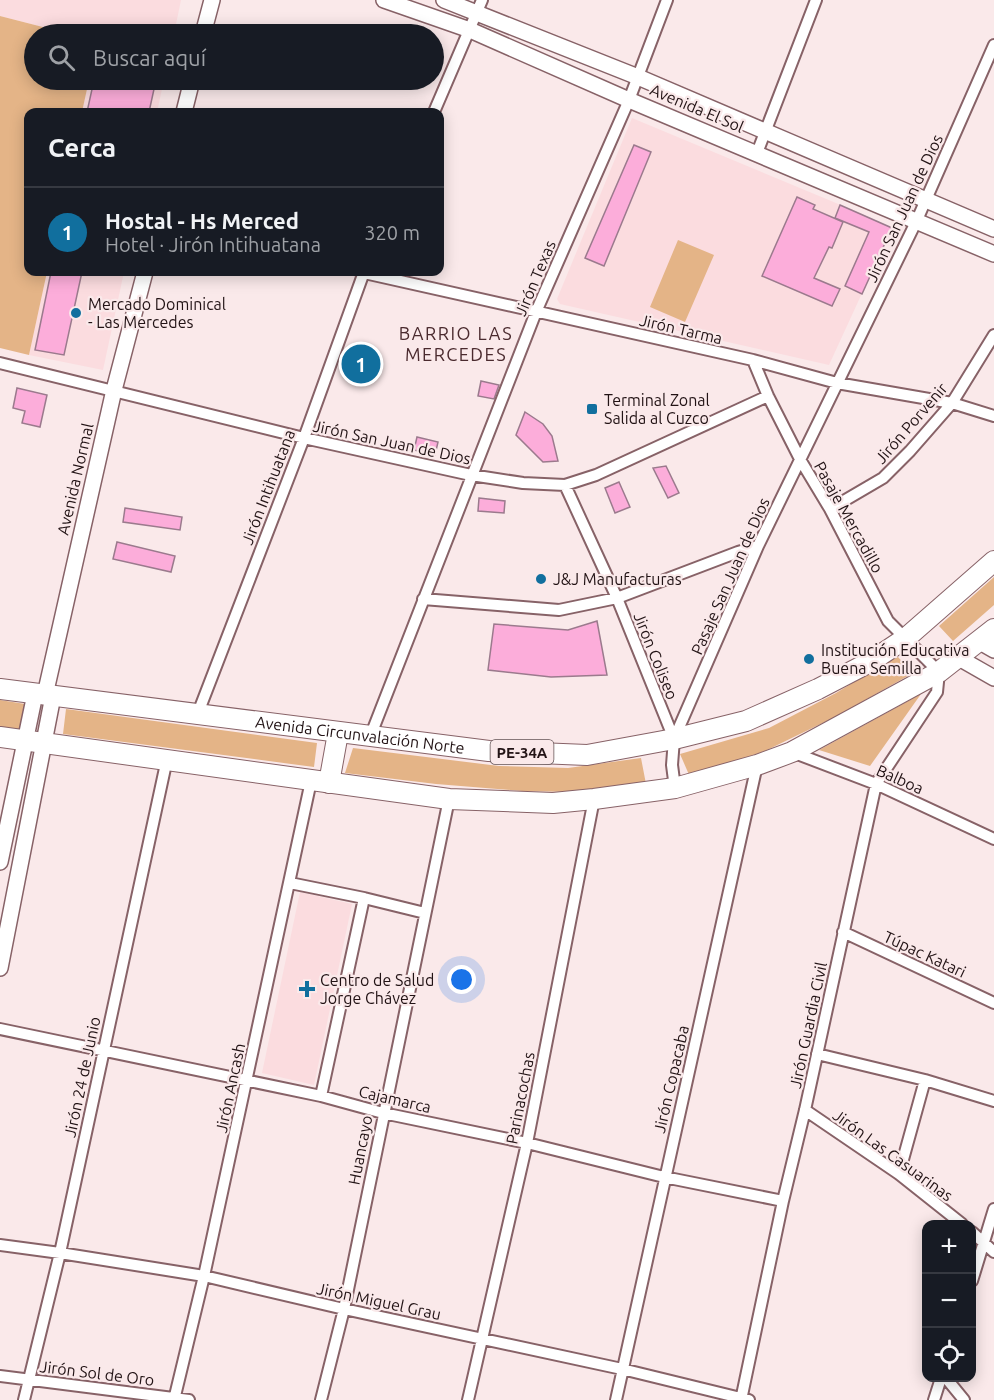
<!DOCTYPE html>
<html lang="es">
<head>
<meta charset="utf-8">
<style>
	:root { --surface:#171b24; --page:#20242c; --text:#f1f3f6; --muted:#9ea1a6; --line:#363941; --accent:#116f9e }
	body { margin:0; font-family:Ubuntu,sans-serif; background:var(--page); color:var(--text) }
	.controls { position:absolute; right:18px; bottom:18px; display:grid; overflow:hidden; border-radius:12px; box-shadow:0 3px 15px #0003 }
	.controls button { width:54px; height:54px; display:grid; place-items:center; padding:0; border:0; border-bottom:2px solid var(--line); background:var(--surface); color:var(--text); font:30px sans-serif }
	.you { position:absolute; left:462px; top:980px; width:21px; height:21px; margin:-15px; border:4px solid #fff; border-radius:50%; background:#1a73e8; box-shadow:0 0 0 9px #1a73e833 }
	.badge { display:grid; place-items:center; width:39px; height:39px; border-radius:50%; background:var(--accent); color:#fff; font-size:20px; font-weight:700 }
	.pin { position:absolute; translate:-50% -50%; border:3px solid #fff; box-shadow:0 2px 6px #0006 }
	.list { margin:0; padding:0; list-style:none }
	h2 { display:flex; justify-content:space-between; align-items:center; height:78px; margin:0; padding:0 24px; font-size:26px }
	h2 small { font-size:20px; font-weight:400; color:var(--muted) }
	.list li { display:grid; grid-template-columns:39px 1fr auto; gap:18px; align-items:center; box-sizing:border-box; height:90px; padding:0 24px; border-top:2px solid var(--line) }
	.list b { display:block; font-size:22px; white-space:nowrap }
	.list p { margin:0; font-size:20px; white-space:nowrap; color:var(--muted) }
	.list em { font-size:20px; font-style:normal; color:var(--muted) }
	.icon { flex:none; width:33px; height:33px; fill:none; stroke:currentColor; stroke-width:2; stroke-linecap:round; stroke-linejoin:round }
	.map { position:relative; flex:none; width:994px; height:1400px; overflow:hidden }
	.search { position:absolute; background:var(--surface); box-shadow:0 3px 15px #0003; left:24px; top:24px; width:420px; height:66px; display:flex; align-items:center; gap:15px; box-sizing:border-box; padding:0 21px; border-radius:33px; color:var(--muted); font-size:22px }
	.panel { position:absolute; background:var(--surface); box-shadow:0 3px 15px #0003; left:24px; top:108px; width:420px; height:168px; border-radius:12px }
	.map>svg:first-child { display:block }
	.built { fill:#fbdcdf }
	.green { fill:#e4b487 }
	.building { fill:#fcadda; stroke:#9b7a8d; stroke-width:1.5 }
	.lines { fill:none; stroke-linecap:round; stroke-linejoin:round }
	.street-casing { stroke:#876267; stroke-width:14 }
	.secondary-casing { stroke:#876267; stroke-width:18 }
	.highway-casing { stroke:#876267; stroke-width:22 }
	.street { stroke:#fff; stroke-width:10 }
	.secondary { stroke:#fff; stroke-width:15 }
	.highway { stroke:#fff; stroke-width:20 }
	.poi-dot { fill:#116f9e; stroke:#fae9ea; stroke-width:2 }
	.labels { text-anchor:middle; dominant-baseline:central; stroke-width:4.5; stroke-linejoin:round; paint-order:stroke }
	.shield { fill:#fae9ea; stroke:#635355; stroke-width:1.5 }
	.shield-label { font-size:15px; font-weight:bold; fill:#221315 }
	.street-label { font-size:16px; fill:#221315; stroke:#fae9ea }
	.poi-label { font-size:16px; fill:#221315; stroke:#fae9ea; text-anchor:start }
	.neighbourhood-label { font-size:18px; letter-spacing:1.5px; fill:#4a2a2e; stroke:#fae9ea }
</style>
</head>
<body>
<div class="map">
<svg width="994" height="1400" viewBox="0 0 994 1400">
	<rect width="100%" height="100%" fill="#fae9ea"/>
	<path class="built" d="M0 0H181L174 34H70L0 16Z
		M89 80H164L157 112H82Z
		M632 118 860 213 892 228 829 365 560 304 557 299Z
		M47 272H124L103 370 29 355Z
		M300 892 352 904 314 1085 262 1073Z"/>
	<path class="green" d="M0 16 70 34H34V80H89L82 112H28V272H47L29 355 0 348Z
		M678 240 714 255 685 322 650 307Z
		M994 577V605L953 641 939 626Z
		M897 656 913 673 837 716 765 751 690 777 680 754 769 728 836 693Z
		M921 694 870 766 819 750Z
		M0 700 25 704 21 730 0 727Z
		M66 709 317 743 314 767 63 734Z
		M353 748 499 766 568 768 641 758 646 784 577 792 522 791 436 784 345 773Z"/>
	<path class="building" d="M94 80H156L149 112H87Z
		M634 145 651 152 604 266 585 258Z
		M797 197 815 205 813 209 843 222 832 248 829 247 814 278 840 289 832 306 762 276Z
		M840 205 892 228 862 294 845 286 869 232 835 218Z
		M51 272H82L64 355 35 350Z
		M481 381 499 385 494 399 478 396Z
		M17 388 47 395 40 427 22 423 25 411 13 408Z
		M525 412 543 424 552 436 558 461 543 462 516 435Z
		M417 437 438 442 435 455 414 450Z
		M666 466 679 493 668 498 653 468Z
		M619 482 630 507 615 513 605 488Z
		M479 498 505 501 504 513 478 511Z
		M125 508 182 517 180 530 123 522Z
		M117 542 175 556 171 572 113 559Z
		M597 621 607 675 551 677 488 670 494 624 568 630Z"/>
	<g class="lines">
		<g class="street-casing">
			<path id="street" d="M434 112 482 0
				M757 153 816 0
				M360 272 753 360 837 383 952 403 994 416
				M0 363 304 438 471 475 523 483 565 485 596 475 768 396
				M565 485 617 598 674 739
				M830 509 883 478 910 451 952 403 994 335
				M423 599 559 610 617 598 738 552 758 546
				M198 713 304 438 364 272
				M370 737 536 312 629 100 667 0
				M792 752 876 784 994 839
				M675 788 672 765 674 739 758 546 917 220 994 45
				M290 883 364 898 425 913
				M843 932 994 1003
				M0 1029 321 1096 383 1113 527 1143 664 1177 783 1201
				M817 1054 925 1080 994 1101
				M321 1096 364 898
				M805 1110 899 1174 962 1224
				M899 1174 925 1080
				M972 1232 994 1252
				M0 1245 60 1253 204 1276 344 1309 622 1369 749 1400
				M972 1281 994 1209
				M0 1376 189 1400
				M946 1378 964 1400
				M24 1400 60 1253 167 759
				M174 1400 204 1276 311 781
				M321 1400 344 1309 449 799
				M468 1400 527 1143 594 799
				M616 1400 757 765
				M741 1400 783 1201 805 1110 876 784 937 692 939 672 888 621 830 509 801 461 768 396 753 360
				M934 1400 941 1378"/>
		</g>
		<g class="secondary-casing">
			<path id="secondary" d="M384 0 470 30 629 100 994 254
				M444 0 638 77 994 229
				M203 34 212 0
				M184 112 192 80
				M980 642 994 650
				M959 658 994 678
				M45 695 114 390 145 272
				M0 862 35 694
				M0 968 53 696"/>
		</g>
		<g class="highway-casing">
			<g id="highway">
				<path id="s1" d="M0 689 489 751 587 755 674 739 746 721 818 689 870 662 906 638 994 561"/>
				<path d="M0 737 449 799 553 803 594 799 675 788 757 765 792 752 939 672 994 629"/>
				<path d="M329 783 338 733"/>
			</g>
		</g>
		<use href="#street" class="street"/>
		<use href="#secondary" class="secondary"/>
		<use href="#highway" class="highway"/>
	</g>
	<g class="poi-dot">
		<circle cx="76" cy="313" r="6"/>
		<rect x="586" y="403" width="12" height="12" rx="3"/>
		<circle cx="541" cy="579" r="6"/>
		<circle cx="809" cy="659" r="6"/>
		<path d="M304 980h6v6h6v6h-6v6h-6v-6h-6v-6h6z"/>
	</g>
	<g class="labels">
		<rect class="shield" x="490.5" y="740" width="63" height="24" rx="4.5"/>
		<g class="shield-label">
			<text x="522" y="752">PE-34A</text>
		</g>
		<g class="street-label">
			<text transform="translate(697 108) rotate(23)">Avenida El Sol</text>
			<text transform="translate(904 208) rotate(-65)">Jirón San Juan de Dios</text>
			<text transform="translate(535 278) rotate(-67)">Jirón Texas</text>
			<text transform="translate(681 329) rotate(13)">Jirón Tarma</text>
			<text transform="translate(911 423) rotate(-49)">Jirón Porvenir</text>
			<text transform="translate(392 442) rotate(12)">Jirón San Juan de Dios</text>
			<text transform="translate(75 479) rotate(-77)">Avenida Normal</text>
			<text transform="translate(268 487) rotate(-69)">Jirón Intihuatana</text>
			<text transform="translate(849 517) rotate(61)">Pasaje Mercadillo</text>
			<text transform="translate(730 576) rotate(-66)">Pasaje San Juan de Dios</text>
			<text transform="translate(656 656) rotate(68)">Jirón Coliseo</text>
			<text stroke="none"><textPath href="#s1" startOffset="363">Avenida Circunvalación Norte</textPath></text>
			<text transform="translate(900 779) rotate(24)">Balboa</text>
			<text transform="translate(925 954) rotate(25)">Túpac Katari</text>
			<text transform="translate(808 1025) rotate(-78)">Jirón Guardia Civil</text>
			<text transform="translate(82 1077) rotate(-78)">Jirón 24 de Junio</text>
			<text transform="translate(671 1079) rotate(-77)">Jirón Copacaba</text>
			<text transform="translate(230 1088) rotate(-78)">Jirón Ancash</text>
			<text transform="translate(520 1098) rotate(-79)">Parinacochas</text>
			<text transform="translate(395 1099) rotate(13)">Cajamarca</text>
			<text transform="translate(360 1150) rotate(-79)">Huancayo</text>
			<text transform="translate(893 1155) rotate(36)">Jirón Las Casuarinas</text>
			<text transform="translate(379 1301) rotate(12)">Jirón Miguel Grau</text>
			<text transform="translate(97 1373) rotate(7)">Jirón Sol de Oro</text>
		</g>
		<g class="poi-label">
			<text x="88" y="304">Mercado Dominical<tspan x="88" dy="18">- Las Mercedes</tspan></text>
			<text x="604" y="400">Terminal Zonal<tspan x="604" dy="18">Salida al Cuzco</tspan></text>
			<text x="553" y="579">J&amp;J Manufacturas</text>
			<text x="821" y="650">Institución Educativa<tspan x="821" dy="18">Buena Semilla</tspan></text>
			<text x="320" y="980">Centro de Salud<tspan x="320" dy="18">Jorge Chávez</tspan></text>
		</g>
		<g class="neighbourhood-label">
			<text x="456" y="333">BARRIO LAS<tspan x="456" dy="21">MERCEDES</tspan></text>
		</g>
	</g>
</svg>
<div class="controls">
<button>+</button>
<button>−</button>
<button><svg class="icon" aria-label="locate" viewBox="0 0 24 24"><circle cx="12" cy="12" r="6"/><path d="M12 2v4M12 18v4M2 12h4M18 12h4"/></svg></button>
</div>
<div class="you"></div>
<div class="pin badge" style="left:361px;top:364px">1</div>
<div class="search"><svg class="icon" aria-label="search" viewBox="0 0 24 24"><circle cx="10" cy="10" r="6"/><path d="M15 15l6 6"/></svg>Buscar aquí</div>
<section class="panel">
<h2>Cerca<small></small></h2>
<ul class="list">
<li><span class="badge">1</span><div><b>Hostal - Hs Merced</b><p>Hotel · Jirón Intihuatana</p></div><em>320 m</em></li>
</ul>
</section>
</div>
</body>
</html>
